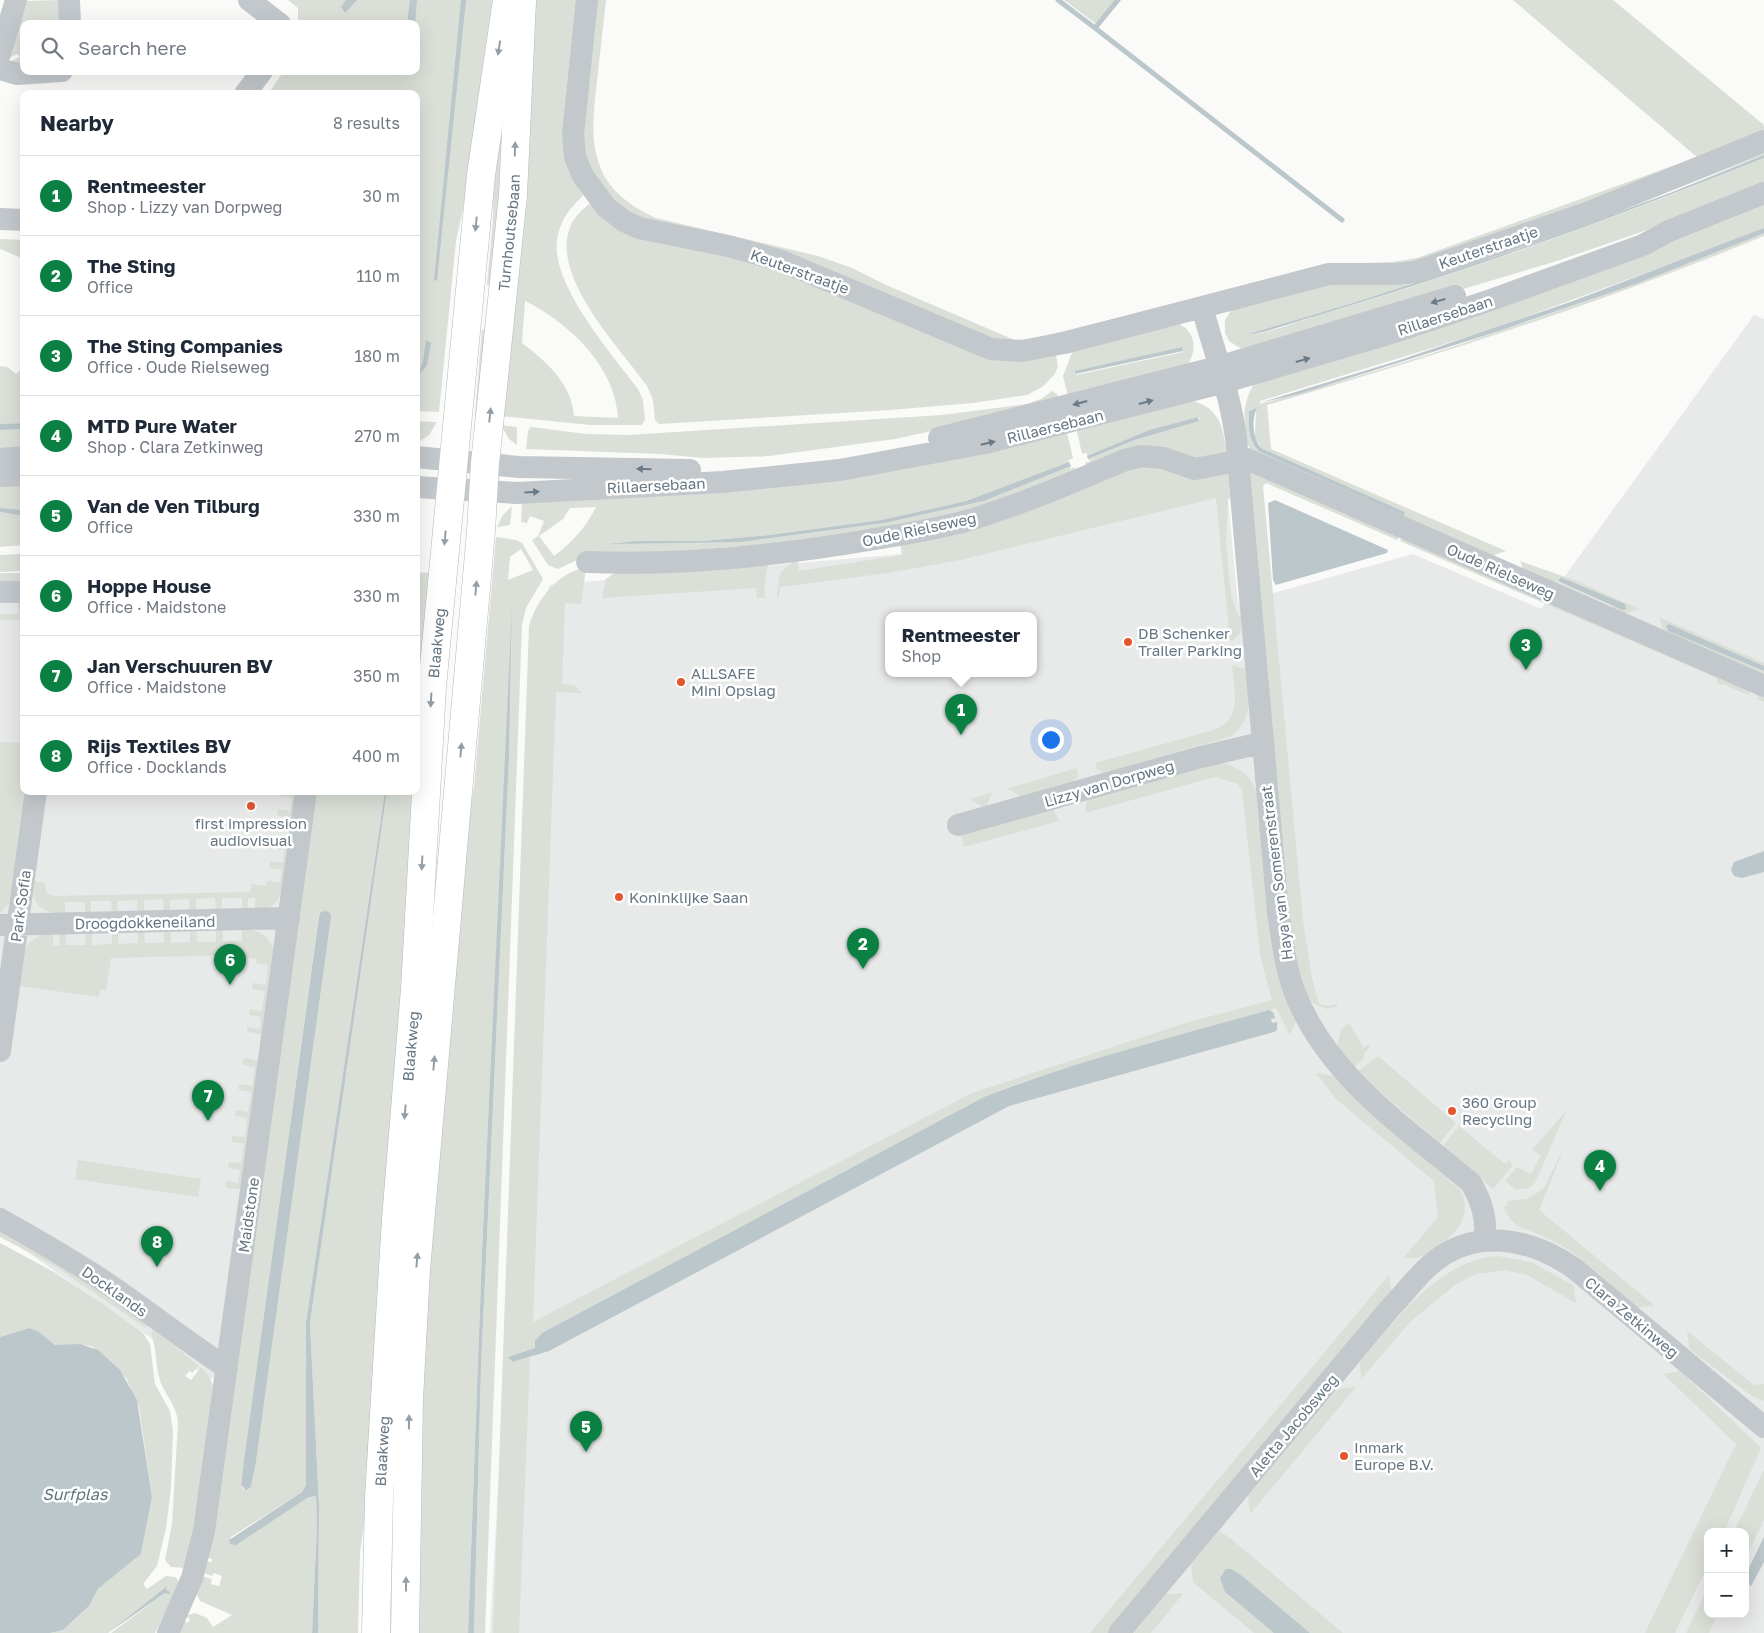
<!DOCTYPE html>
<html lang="en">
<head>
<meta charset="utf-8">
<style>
	:root { --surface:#fff; --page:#f2f2f3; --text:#1f2937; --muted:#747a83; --line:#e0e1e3; --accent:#0b8043 }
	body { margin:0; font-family:"Golos Text",sans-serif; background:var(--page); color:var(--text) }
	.controls { position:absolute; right:15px; bottom:15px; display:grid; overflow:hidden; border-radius:10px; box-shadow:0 5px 20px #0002 }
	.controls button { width:45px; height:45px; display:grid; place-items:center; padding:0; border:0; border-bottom:1px solid var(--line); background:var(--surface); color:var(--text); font:25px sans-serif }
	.you { position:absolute; left:1050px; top:739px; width:18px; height:18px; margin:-12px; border:4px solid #fff; border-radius:50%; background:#1a73e8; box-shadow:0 0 0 8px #1a73e833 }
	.badge { display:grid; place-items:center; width:32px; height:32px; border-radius:50%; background:var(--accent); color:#fff; font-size:16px; font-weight:700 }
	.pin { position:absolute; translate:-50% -41px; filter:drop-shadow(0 1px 2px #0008) }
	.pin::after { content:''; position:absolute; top:26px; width:18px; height:15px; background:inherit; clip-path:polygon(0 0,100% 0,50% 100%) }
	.popup { position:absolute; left:885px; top:612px; width:152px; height:65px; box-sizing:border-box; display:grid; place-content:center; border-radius:10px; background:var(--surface); filter:drop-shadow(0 1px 4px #0005); font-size:16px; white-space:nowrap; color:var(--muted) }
	.popup b { font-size:19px; color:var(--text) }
	.popup::after { content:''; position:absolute; left:50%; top:100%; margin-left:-10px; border:10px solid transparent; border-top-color:var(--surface) }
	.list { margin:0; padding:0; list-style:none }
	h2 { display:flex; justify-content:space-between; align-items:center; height:65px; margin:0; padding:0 20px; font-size:21px }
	h2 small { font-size:16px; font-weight:400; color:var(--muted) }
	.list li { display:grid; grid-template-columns:32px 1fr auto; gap:15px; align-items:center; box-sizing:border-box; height:80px; padding:0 20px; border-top:1px solid var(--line) }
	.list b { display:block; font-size:19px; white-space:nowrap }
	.list p { margin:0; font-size:16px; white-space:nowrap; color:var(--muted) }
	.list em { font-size:16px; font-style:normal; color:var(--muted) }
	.icon { flex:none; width:28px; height:28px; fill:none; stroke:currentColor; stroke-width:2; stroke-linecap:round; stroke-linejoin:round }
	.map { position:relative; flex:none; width:1764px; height:1633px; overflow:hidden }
	.search { position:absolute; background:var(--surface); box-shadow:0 5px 20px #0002; left:20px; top:20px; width:400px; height:55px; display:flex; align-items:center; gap:12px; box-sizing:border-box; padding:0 18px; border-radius:10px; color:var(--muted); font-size:19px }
	.panel { position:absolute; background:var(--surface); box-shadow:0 5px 20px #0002; left:20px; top:90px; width:400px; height:705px; border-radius:10px }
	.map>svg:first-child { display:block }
	.built { fill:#e8e9e9; fill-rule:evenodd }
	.green { fill:#dadfd7; fill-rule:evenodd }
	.water { fill:#bbc7cb }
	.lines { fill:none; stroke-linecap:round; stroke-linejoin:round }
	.stream { stroke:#bbc7cb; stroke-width:5 }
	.major-casing { stroke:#b5babe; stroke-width:29 }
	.minor { stroke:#c3c8cc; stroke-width:22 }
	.major { stroke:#fff; stroke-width:28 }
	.oneway { fill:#939fa8 }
	.oneway2 { fill:#6a7a87 }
	.poi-dot { fill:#e4572e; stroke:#fff; stroke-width:2 }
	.labels { text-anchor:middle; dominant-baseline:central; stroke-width:5; stroke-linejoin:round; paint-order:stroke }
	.street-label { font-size:15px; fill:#657683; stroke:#fff }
	.poi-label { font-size:15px; fill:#657683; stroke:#fff; text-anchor:start }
	.water-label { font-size:16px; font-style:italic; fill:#60757c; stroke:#fff }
</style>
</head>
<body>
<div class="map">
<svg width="1764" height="1633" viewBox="0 0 1764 1633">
	<rect width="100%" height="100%" fill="#fafaf8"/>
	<path class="built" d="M1754 315 1764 319V1633H490L549 585 924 552 1226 480 1238 603 1413 554 1541 609ZM888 616H1034V674H888ZM1708 1532H1745V1614H1708Z
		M24 584V791H315L235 1385 207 1377 0 1233V585Z"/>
	<path class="green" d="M61 0 60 24H24V63L16 68 9 62 20 57 17 54 7 59 26 5 23 1Z
		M288 0H500L476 149 456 241 439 412 416 411V94H268L284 71H416V24H298V8Z
		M530 0H582L584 190C583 198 579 199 574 205 566 213 560 225 558 235 546 280 613 355 638 389L643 400 645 420 641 425H590L500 416ZM525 301C568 322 616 367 618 418L574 416C572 384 546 361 522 343Z
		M593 0H606C603 27 600 54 597 81 589 145 589 188 656 218L818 256 852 268 886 285 1019 342 1339 264 1393 262 1417 258 1697 157 1513 0H1613L1764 125V138L1430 263 1009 347 650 226 604 197 578 138Z
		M1064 0H1121L1099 26Z
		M506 71 499 287 487 285 493 219 494 150Z
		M1764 146V155L1518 249 1356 302 1248 334C1258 337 1299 321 1313 317 1466 272 1616 218 1764 158V184L1647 230 1557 261 1248 353 1229 341 1225 333V320L1233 307 1308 284 1385 279Z
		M589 204 756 259 938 334 1056 355 1058 367 1054 375 1042 387 1027 395 973 403 890 410 659 424 655 420 653 400 647 386C620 348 553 280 569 230 572 219 581 211 589 204Z
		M1764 204V228L1744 237 1490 330 1260 401V404C1432 358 1599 299 1764 233V236C1602 303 1436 356 1267 405L1271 449 1506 551 1488 557 1250 449 1248 445C1243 425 1242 402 1254 384ZM1256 409 1255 437 1261 448 1405 512 1404 515 1260 452C1247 441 1249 427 1249 411Z
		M0 239 24 240V259L0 249Z
		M1175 322C1196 330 1198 349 1187 366L1069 400 1063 376 1073 350ZM1182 347 1183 352 1076 375 1074 372Z
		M482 330 495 331 488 415 475 414Z
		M0 366 7 367 16 374 24 367V423L0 424Z
		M1052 391 1057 394 1060 403 895 439 769 456 703 458 660 454 526 449 528 431 531 427 586 434 629 435 942 415 1027 404 1041 399Z
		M1193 401C1219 408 1224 428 1226 452L1204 461 1086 465 1085 463 1091 461 1088 459 1135 440 1198 421 1200 418 1198 417 1149 430 1087 456V453L1082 454 1076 427Z
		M416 421 437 422 429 435 416 444Z
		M501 425 517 427V445L509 439Z
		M24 429V453L0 455V430Z
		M1066 429 1073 458 1067 461 1069 462 966 501 881 520 769 535 703 541 609 543 741 542 885 523 984 501 1071 466 1070 469 1075 467 1074 470 985 507 830 539 579 559 558 569 548 565 532 540 538 536 544 521 530 516 527 523 521 522 522 501ZM596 507C586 527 572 543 554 556L539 536 563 519 570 508Z
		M1134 465 1228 470 1230 499H1228L1226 543 1231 595 1238 615 1241 616C1242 628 1243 636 1230 641L1216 498 960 560 888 573 780 587 779 597 757 598 756 588 602 598 606 579 618 570 768 562 764 589 766 598 777 597 780 573 797 558 799 571 902 555 900 542Z
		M1248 469 1400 534 1397 540 1266 483 1263 486 1303 921 1312 978 1319 1004 1328 1006 1337 1004 1338 1006 1327 1009 1311 1002 1303 985 1290 935Z
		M24 483V510L0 508V484Z
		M512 506 510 525 497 527 503 515Z
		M0 512 24 516V545L0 547Z
		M1403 536 1749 690V695L1757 699 1761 692 1764 693V702L1723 684 1721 685 1717 683V678L1400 541Z
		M496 537 516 540 522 543 543 579 526 608 522 625 485 1633H474L481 1368 509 757 512 619 482 1252 468 1633H414L418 1427 460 860 474 787ZM521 549 533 570 508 580 510 557Z
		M24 554V571L0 572V555Z
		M1520 561 1577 581 1639 609 1620 615 1525 574ZM1559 577 1625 604V607L1610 606 1558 582Z
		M586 568 581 604 565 603 562 684 574 685 582 693 556 692 533 1322 972 1093 1189 1022 1272 1000 1260 955 1242 790 1238 784 1215 777 1085 813 1087 799 1219 763C1238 765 1251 776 1257 793L1297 1019 1290 1035 1276 1008 1135 1048 1016 1084 984 1097 542 1333 535 1348 509 1356 513 1362 530 1358 519 1633H493L529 626C537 600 557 572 586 568Z
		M416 572 432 573 416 787Z
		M0 573H24V583H0Z
		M18 601H24V614H21V620H0V614H18Z
		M1659 617 1764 663V666L1679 628 1669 624 1666 626 1668 631 1764 671V678L1665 635Z
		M1232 665 1245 669C1253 692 1251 721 1232 736L1104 773 1097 769 1095 763 1217 729C1243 716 1234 690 1232 665Z
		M24 728V791H27L9 903 0 913V742L22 743Z
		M1077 768 1078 776 1072 783 1022 797 1008 789V786L1009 788Z
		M993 790 987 806 983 807 970 799 993 792Z
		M280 791H297L292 817 278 816 277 809 290 811 292 798 279 796Z
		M315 791H385L306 1322V1485L302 1492 231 1537 229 1542 230 1544 307 1498 314 1497 316 1494 317 1525 312 1633H179L184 1621 188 1623 190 1619 186 1616 195 1613 207 1618 213 1627 232 1615 200 1601 196 1592 202 1576 212 1579 211 1584 219 1586 222 1576 214 1573 212 1576 203 1573 207 1561 211 1562 212 1559 208 1558ZM319 914 331 918 256 1462 251 1487 243 1489 241 1483 244 1459Z
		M387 791H416L366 1511 360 1552 358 1633H318L319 1505 310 1323Z
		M953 802 957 815 1053 808 1059 821 964 847Z
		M276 843 288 846C285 869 289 911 255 910V898H248V910H242V898H222V911H216L215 898 196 899V911L190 912 189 899 170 900V912H164L163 899 144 900V913H137V900L117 901 118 913H112L111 901H91V914H85V902H65V914C42 912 31 906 33 881L45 883 46 893 54 896 250 892 252 884 266 886 267 881 280 882 282 870 269 868 270 861 283 863 284 850 272 848 274 844Z
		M216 929H223V941H242V929C257 930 267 933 273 948L261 1034 248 1032 247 1030V1027L260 1029 261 1017 249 1015 250 1009 262 1011 265 991 252 989 253 983 266 985 268 965 256 963 257 959 241 957 240 955 111 958 106 990 100 989 99 997 19 986C23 958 19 937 53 933V946L60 945 59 933H66V945H85L86 932H92V945L112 944V932L118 931V944L138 943V931H144L145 943H164V930H170L171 943 190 942V930H196L197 942H216Z
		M1349 1023 1364 1048 1368 1045 1370 1048 1364 1053V1058L1353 1068 1337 1048 1341 1029Z
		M1378 1056 1456 1123 1440 1143 1357 1072Z
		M245 1058 259 1061 240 1189 228 1188 225 1185 226 1181 238 1183 240 1170 228 1168 229 1162 241 1163 244 1144 232 1142V1136L245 1137 247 1118 235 1116 236 1110 248 1112 251 1092 239 1090V1084L252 1086 255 1067 242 1064Z
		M1319 1073 1333 1076 1461 1191C1473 1217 1456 1234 1435 1248 1425 1255 1417 1261 1404 1257L1438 1217 1434 1181 1336 1099 1317 1074Z
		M1566 1111 1535 1183 1529 1188 1516 1190 1505 1181 1517 1167 1531 1174 1541 1155 1532 1150Z
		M1459 1126 1505 1164 1509 1160 1513 1165 1493 1189 1443 1146Z
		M1565 1146 1539 1210 1655 1306 1636 1307C1608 1284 1581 1253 1547 1238 1529 1230 1513 1228 1504 1209L1508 1201 1527 1199 1544 1188Z
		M78 1160 201 1179 198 1197 75 1179Z
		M0 1230 85 1280 149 1325 146 1328 56 1267 0 1237Z
		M0 1243 54 1272 103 1304 143 1333 150 1344 155 1384 170 1411 173 1431 171 1488 166 1529 157 1566 143 1584 147 1589 166 1576 175 1577 180 1583 155 1633H111L165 1593 167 1586 108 1633H50L63 1630 89 1606 98 1589 141 1554 152 1497 139 1407 126 1378 93 1347C79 1343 68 1346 55 1345L38 1331 29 1328 0 1337Z
		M1498 1256 1531 1262 1573 1285 1576 1303 1588 1310 1527 1275 1505 1270 1476 1274 1456 1284 1410 1322 1361 1379 1360 1362C1395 1321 1440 1259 1498 1256Z
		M1389 1275 1392 1293 1376 1312 1108 1633H1090Z
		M154 1329 199 1366 192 1373 190 1371 185 1376 191 1380 201 1367 209 1376 213 1385 198 1512 186 1568 171 1567 165 1560 172 1524 178 1423C177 1405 165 1396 160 1380 155 1365 157 1349 151 1333Z
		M1687 1331 1754 1385 1764 1384V1401L1752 1396 1689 1349Z
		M1654 1365 1663 1374 1680 1371 1761 1448 1724 1532H1708V1565L1675 1633H1645L1736 1444Z
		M1353 1387 1355 1388 1250 1514 1248 1496 1338 1389Z
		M1764 1470V1520L1745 1559V1532H1734Z
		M1219 1531 1230 1538 1343 1633H1310L1241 1575 1226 1570 1220 1578 1225 1592 1274 1633H1254L1193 1582 1191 1564Z
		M1708 1587V1614H1718L1709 1633H1686Z
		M1182 1593 1183 1594 1151 1633H1134L1166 1594Z"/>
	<path class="water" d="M346 0H357L345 13 341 7Z
		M410 0H417L415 24H407Z
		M461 0H466L437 280 434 281Z
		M1764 155V158C1617 217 1468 271 1316 316 1303 319 1257 336 1248 334L1356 302 1518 249 1670 193Z
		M1764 228V233L1752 238 1638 283 1496 332 1299 394 1259 403 1400 360 1573 301Z
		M426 340 431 343 427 365 416 379 423 362Z
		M1182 347 1183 351 1075 374V371Z
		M1257 408C1251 419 1253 439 1261 448L1405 512 1404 516 1260 452C1247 441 1249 426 1249 411Z
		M1198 417 1199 421 1135 440 1088 459 1087 456 1149 430Z
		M24 423V429L0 430V424Z
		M1069 462 1071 466 984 501 885 523 741 542 609 544 637 541H703L769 535 881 520 966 501Z
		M1275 500 1388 550 1387 553 1276 585 1273 580 1268 503Z
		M0 508 24 510V516L0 512Z
		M1560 577 1625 604 1626 609 1622 610 1558 581Z
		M512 606 509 757 481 1368 474 1633H468L482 1252Z
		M1669 624 1764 666V671L1668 631 1666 626Z
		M385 791H387L310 1323 319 1505 318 1633H312L317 1525 316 1496 307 1498 236 1545 230 1544 229 1540 302 1492 306 1485V1322Z
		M1764 851V872L1742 878 1734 876 1731 870 1734 862Z
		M326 911 330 913 331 918 256 1462 251 1487 246 1490 241 1485 244 1459 319 916 321 912Z
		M1269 1010 1273 1012 1275 1018 1271 1019 1272 1023 1277 1022V1030L1274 1032 1009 1106 549 1351 513 1362 508 1357 535 1348V1341L542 1333 984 1097C1076 1061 1174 1037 1269 1010Z
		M29 1328 38 1331 55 1345 80 1344 98 1350 120 1370 137 1400 152 1497 141 1554 98 1589 89 1606 63 1630 50 1633H0V1337Z
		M1764 1537V1562L1751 1586 1745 1583V1576Z
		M1226 1569H1231L1241 1575 1310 1633H1274L1225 1592 1220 1578Z
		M167 1586 166 1590 170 1592 169 1594 165 1593 108 1633Z"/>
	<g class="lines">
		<path class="stream" d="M1058 0 1095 28
			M1118 0 1095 28 1342 220"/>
		<g class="major-casing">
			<g id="major">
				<path id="s1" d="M376 1633 379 1497 396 1219 415 989 432 687 481 175 507 0"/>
				<path id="s2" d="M405 1633 409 1399 416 1269 481 531 485 463 513 195 522 1"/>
			</g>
		</g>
		<path class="minor" d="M69 0 70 24
			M249 0 280 24
			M587 0 573 134 575 157 583 176 606 207 624 221 639 228 728 246 779 260 991 349 1022 351 1064 343 1329 274H1394L1415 272 1587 213 1764 141
			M0 54 16 0
			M0 69 17 74 62 71
			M245 94 262 71
			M0 219 24 220
			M1202 307C1214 351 1230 393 1236 438L1278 912C1282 939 1285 967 1295 993 1327 1076 1406 1128 1471 1183 1482 1202 1487 1219 1485 1241
			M939 438 1218 367 1455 296
			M416 457 519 467 690 470
			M0 459 24 457
			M0 476 24 475
			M416 487 517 493 723 482 840 470 985 443 1225 382 1385 335 1488 301 1643 245 1669 231 1764 193
			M587 562C682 566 775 556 869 540 904 534 940 529 973 519 1025 503 1075 481 1125 460L1141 456 1163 458 1195 469 1247 459 1764 686
			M0 592H24
			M958 825 1201 757 1261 743
			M0 925 289 918
			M0 1051 36 791
			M0 1219C35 1239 69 1258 102 1280 144 1308 184 1340 227 1368
			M168 1633 192 1578 204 1531 306 791
			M1119 1633 1391 1307C1404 1294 1416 1277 1430 1265 1474 1226 1531 1238 1575 1269L1764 1427"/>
		<use href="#major" class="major"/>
	</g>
	<defs><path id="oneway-solid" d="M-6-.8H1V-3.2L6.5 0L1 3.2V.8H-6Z" transform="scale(1.25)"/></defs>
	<g class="oneway">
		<use href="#oneway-solid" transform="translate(499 48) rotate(99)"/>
		<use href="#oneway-solid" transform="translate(515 149) rotate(-88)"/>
		<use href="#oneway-solid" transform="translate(476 224) rotate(96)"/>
		<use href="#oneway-solid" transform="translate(490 415) rotate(-84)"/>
		<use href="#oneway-solid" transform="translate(445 538) rotate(95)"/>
		<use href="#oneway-solid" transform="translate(476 588) rotate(-85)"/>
		<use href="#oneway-solid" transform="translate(431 700) rotate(93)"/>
		<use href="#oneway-solid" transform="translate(461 750) rotate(-85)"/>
		<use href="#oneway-solid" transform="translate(422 863) rotate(93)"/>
		<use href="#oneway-solid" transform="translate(434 1063) rotate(-85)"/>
		<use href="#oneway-solid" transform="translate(405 1112) rotate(95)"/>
		<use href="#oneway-solid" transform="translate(417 1260) rotate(-85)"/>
		<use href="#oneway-solid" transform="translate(409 1422) rotate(-89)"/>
		<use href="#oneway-solid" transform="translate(406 1584) rotate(-90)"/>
	</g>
	<g class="oneway2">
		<use href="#oneway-solid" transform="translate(1438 301) rotate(164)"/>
		<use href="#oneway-solid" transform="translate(1303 360) rotate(-16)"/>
		<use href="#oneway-solid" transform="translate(1146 402) rotate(-15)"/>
		<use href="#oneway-solid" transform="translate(1080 403) rotate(165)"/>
		<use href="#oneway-solid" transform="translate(988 443) rotate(-13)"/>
		<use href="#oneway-solid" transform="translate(644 469) rotate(-179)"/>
		<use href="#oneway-solid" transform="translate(532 492) rotate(-3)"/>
	</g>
	<g class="poi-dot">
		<circle cx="1128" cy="642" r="5"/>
		<circle cx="681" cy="682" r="5"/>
		<circle cx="251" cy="806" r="5"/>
		<circle cx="619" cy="897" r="5"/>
		<circle cx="1452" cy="1111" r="5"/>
		<circle cx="1344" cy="1456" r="5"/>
	</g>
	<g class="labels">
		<g class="street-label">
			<text stroke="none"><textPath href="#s2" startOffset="1405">Turnhoutsebaan</textPath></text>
			<text transform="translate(1488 247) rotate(-19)">Keuterstraatje</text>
			<text transform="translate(800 271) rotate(20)">Keuterstraatje</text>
			<text transform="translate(1445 315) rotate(-18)">Rillaersebaan</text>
			<text transform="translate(1055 426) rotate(-14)">Rillaersebaan</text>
			<text transform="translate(656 485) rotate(-3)">Rillaersebaan</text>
			<text transform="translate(919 529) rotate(-12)">Oude Rielseweg</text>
			<text transform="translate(1501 571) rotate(24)">Oude Rielseweg</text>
			<text stroke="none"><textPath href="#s1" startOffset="992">Blaakweg</textPath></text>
			<text transform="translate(1109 783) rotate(-16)">Lizzy van Dorpweg</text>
			<text transform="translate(1276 873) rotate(-97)">Haya van Somerenstraat</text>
			<text transform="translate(20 906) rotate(-82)">Park Sofia</text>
			<text transform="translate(145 922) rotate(-1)">Droogdokkeneiland</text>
			<text stroke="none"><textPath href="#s1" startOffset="588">Blaakweg</textPath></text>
			<text transform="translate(248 1215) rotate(-82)">Maidstone</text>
			<text transform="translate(115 1291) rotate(35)">Docklands</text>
			<text transform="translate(1632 1317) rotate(40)">Clara Zetkinweg</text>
			<text transform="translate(1293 1425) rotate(-50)">Aletta Jacobsweg</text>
			<text stroke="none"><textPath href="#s1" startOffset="182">Blaakweg</textPath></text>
		</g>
		<g class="poi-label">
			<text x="1138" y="633">DB Schenker<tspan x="1138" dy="17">Trailer Parking</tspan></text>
			<text x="691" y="673">ALLSAFE<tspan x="691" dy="17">Mini Opslag</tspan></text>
			<text x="251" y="823" text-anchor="middle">first impression<tspan x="251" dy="17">audiovisual</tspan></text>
			<text x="629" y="897">Koninklijke Saan</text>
			<text x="1462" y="1102">360 Group<tspan x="1462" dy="17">Recycling</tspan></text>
			<text x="1354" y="1447">Inmark<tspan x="1354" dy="17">Europe B.V.</tspan></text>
		</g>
		<g class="water-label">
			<text x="75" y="1494">Surfplas</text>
		</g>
	</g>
</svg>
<div class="controls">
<button>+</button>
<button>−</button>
</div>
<div class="you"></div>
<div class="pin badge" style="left:961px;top:735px">1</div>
<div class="popup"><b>Rentmeester</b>Shop</div>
<div class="pin badge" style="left:863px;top:969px">2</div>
<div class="pin badge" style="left:1526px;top:670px">3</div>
<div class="pin badge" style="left:1600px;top:1191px">4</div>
<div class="pin badge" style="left:586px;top:1452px">5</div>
<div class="pin badge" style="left:230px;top:985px">6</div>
<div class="pin badge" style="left:208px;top:1121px">7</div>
<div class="pin badge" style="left:157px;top:1267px">8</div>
<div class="search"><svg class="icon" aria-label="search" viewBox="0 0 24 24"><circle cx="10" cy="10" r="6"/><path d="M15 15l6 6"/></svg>Search here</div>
<section class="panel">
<h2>Nearby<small>8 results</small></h2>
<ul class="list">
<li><span class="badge">1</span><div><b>Rentmeester</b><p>Shop · Lizzy van Dorpweg</p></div><em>30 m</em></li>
<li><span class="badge">2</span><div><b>The Sting</b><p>Office</p></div><em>110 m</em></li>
<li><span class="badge">3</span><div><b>The Sting Companies</b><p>Office · Oude Rielseweg</p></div><em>180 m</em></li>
<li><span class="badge">4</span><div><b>MTD Pure Water</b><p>Shop · Clara Zetkinweg</p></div><em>270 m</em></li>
<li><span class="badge">5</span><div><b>Van de Ven Tilburg</b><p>Office</p></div><em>330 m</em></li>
<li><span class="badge">6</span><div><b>Hoppe House</b><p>Office · Maidstone</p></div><em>330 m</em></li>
<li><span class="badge">7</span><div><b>Jan Verschuuren BV</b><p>Office · Maidstone</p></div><em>350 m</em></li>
<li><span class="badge">8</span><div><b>Rijs Textiles BV</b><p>Office · Docklands</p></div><em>400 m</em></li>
</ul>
</section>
</div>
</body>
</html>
